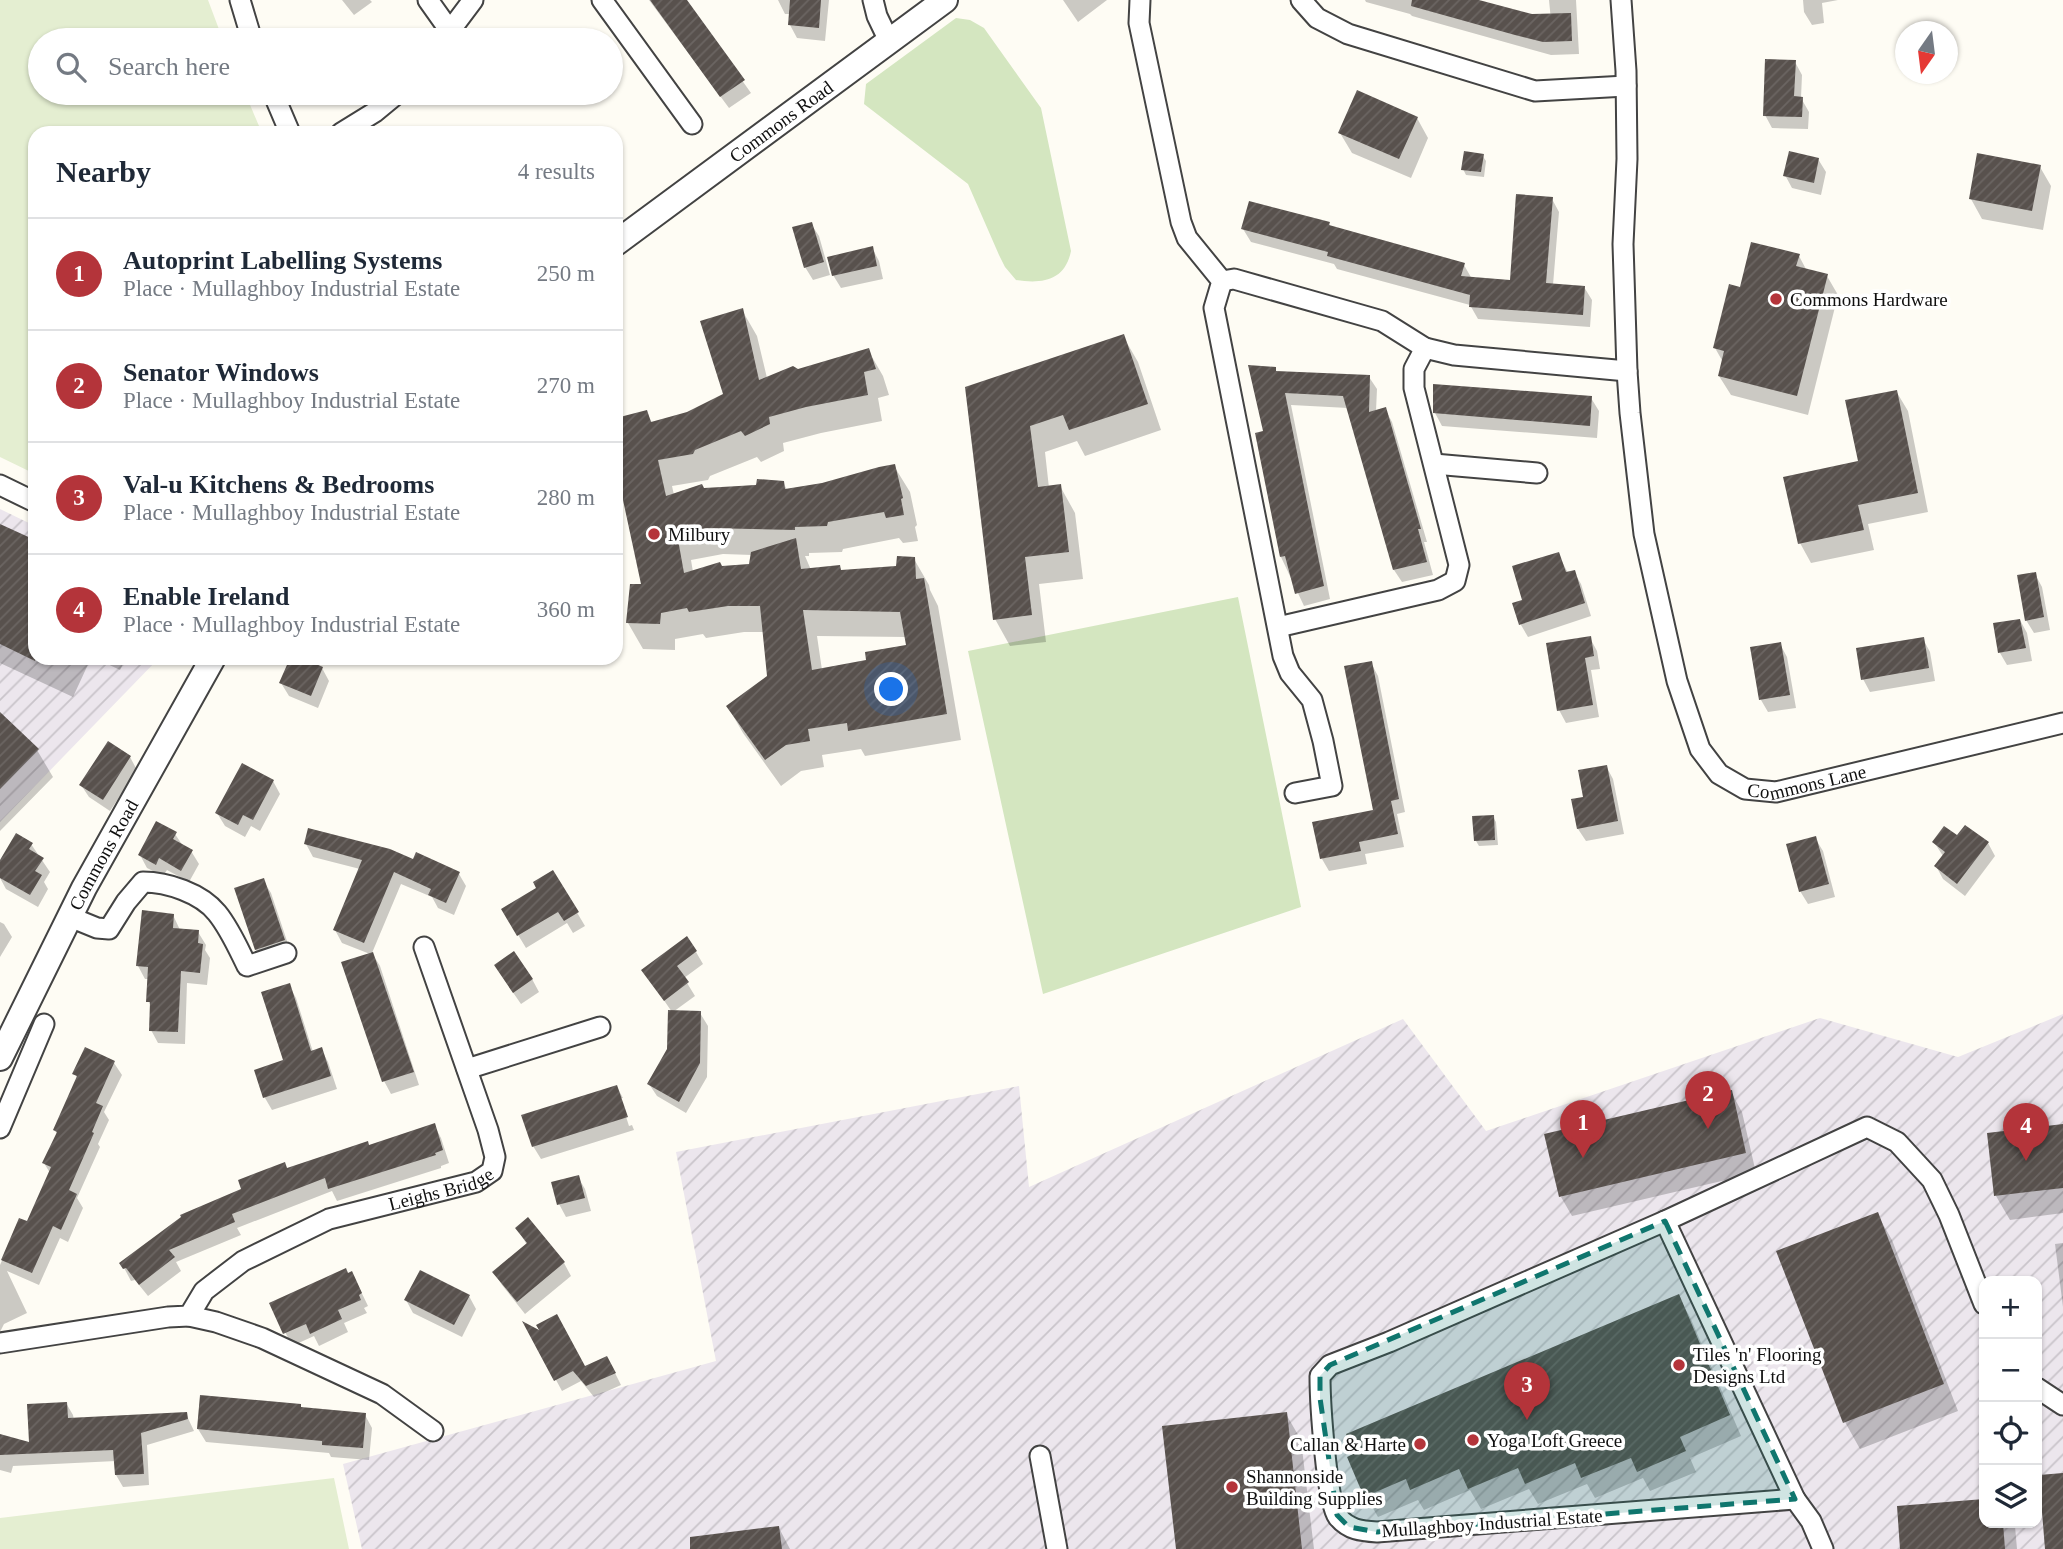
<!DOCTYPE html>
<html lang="en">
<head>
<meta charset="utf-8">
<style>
	:root { --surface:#fff; --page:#f2f2f3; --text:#1f2937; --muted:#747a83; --line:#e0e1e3; --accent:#b4343a }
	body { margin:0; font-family:Georgia,serif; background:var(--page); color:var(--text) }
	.controls { position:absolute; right:21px; bottom:21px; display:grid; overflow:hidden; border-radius:14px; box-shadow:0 2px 5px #0004 }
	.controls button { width:63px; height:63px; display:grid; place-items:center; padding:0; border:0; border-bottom:2px solid var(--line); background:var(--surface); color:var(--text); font:35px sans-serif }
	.compass { position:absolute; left:1895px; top:21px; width:63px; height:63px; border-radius:50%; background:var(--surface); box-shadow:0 2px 5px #0004; rotate:194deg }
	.you { position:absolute; left:892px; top:690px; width:24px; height:24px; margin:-18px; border:5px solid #fff; border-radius:50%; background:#1a73e8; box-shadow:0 0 0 10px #1a73e833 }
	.badge { display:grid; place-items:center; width:46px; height:46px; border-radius:50%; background:var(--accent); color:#fff; font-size:23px; font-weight:700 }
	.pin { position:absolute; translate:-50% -58px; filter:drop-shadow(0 2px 4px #0008) }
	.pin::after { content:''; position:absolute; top:37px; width:24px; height:21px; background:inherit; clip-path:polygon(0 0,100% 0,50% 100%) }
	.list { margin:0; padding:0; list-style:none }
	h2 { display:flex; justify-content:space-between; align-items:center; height:91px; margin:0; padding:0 28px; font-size:30px }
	h2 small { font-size:23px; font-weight:400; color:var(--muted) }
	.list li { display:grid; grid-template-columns:46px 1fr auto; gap:21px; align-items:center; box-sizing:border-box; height:112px; padding:0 28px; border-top:2px solid var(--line) }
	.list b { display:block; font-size:26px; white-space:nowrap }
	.list p { margin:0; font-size:23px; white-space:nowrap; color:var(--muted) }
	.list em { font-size:23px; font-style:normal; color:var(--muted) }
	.icon { flex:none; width:38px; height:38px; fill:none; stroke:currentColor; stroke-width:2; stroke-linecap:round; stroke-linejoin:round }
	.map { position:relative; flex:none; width:2063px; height:1549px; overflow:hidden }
	.search { position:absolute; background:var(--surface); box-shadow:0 2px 5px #0004; left:28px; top:28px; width:595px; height:77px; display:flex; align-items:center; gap:18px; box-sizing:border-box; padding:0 24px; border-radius:38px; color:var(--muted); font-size:26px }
	.panel { position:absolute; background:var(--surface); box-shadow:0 2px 5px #0004; left:28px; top:126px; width:595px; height:539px; border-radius:21px }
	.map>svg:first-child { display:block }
	.industrial { fill:url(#industrial-furrows); fill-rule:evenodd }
	.grass { fill:#d4e6c0 }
	.pitch { fill:#e4eed1 }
	.shadow { fill:#0003; fill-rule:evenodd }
	.building { fill:url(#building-hatch); fill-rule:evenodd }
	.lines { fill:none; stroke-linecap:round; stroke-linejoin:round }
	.minor-casing { stroke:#434343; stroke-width:23 }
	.tertiary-casing { stroke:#434343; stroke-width:28 }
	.minor { stroke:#fff; stroke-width:19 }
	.tertiary { stroke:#fff; stroke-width:24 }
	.marked { fill:#0f766e; fill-opacity:0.2; stroke:#0f766e; stroke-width:5; stroke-dasharray:14 9; stroke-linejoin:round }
	.poi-dot { fill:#b4343a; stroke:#fff; stroke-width:2.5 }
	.labels { text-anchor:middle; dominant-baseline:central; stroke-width:7; stroke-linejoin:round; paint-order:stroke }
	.street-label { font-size:19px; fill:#101010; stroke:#fff }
	.poi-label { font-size:19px; fill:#101010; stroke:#fff; text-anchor:start }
</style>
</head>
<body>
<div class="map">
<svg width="2063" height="1549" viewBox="0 0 2063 1549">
	<defs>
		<pattern id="industrial-furrows" width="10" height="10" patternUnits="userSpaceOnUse" patternTransform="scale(1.75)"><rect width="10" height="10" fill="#ece6ed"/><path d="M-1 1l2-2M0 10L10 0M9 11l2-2" fill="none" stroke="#c9c4ca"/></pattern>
		<pattern id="building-hatch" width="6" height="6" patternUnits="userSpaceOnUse" patternTransform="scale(1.75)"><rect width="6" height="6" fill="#58514d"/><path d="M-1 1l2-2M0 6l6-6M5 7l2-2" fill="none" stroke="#6b6562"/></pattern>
	</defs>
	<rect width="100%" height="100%" fill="#fefcf4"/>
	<path class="industrial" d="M0 509 35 526V658H159L0 822Z
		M2063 1014V1549H362L343 1464 716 1361 676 1152 1019 1086 1029 1187 1403 1019 1486 1131 1820 1018 1958 1057ZM1984 1281H2037V1523H1984Z"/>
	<path class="grass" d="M956 18 970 20 984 28 1041 108 1071 251C1065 281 1042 284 1016 280L1005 267 999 255 968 184 864 104 866 84Z
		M1238 597 1301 907 1043 994 968 651Z"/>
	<path class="pitch" d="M0 0H208L223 40H40V93H245L262 133H35V474L0 457Z
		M334 1478 349 1549H0V1518Z"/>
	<path class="shadow" d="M342 0H370L372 2 354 15Z
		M649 0H685L751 93 729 108Z
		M778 0H829L825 41 797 38 790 25 791 14H785Z
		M1063 0H1107L1078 22Z
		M1365 0H1472L1551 21 1549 0H1576L1579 54 1551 55 1412 16 1410 14 1366 2Z
		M1803 0H1838L1822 3 1824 23 1812 25 1804 12Z
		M378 30 386 40H363Z
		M1795 62 1802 75 1801 98 1809 112 1808 129 1772 128 1765 115Z
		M1417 118 1428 138 1411 178 1352 153 1340 133Z
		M1482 155 1486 161 1484 177 1466 175 1463 169Z
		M1818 159 1826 172 1821 195 1792 188 1785 175Z
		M2040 167 2051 186 2043 230 1982 219 1971 199Z
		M1552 199 1559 212 1553 285 1584 287 1592 300 1590 327 1478 319 1470 305 1337 269 1334 264 1251 242 1243 229 1329 223 1331 228 1464 265 1472 279 1511 282Z
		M811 224 819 236 830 275 813 280 805 267Z
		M872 248 879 261 883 279 841 288 833 275Z
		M1799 256 1807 271 1827 276 1838 295 1808 415 1731 395 1719 376 1723 362 1715 348 1741 289Z
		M742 310 757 336 767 378 797 371 868 350 883 376 889 395 878 398 882 421 821 433 783 443 784 451 761 462 757 457 710 476 708 480 672 486 674 495 704 490 783 482 787 490 823 485 894 466 910 492 917 525 915 527 918 541 903 543 899 538 843 549 842 552 809 553V556H805L811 570 842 572 898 568 914 559 929 585 930 590 938 606 961 740 865 756 861 749 822 755 824 767 801 771 781 786 743 733 728 707 769 677 765 632H744L706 638 703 634 675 639V650L643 649 628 623 643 586 622 486 616 471V420L646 412 653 424 687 414 725 395ZM723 554 752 555 751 566 693 572 691 560ZM817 636 906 637 908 647 868 662 822 670Z
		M1123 336 1138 362 1161 430 1085 456 1077 441 1045 452 1049 488 1060 486 1075 513 1083 579 1039 584 1046 642 1010 646 995 619 967 389Z
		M1275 369 1277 372 1369 377 1377 389 1376 411 1385 409 1392 422 1427 542H1424L1433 575 1402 582 1394 570 1348 408 1291 405 1330 599 1304 606 1281 557 1265 433Z
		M1896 391 1908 411 1928 512 1868 524 1874 550 1811 563 1800 543 1860 462Z
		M1591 398 1599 411 1597 438 1442 426 1435 413Z
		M0 526 35 542V658H91L73 697 0 663Z
		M1558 554 1568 573 1574 572 1581 584 1591 616 1528 637 1521 625 1514 604 1524 601Z
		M2035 574 2042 587 2050 630 2034 633 2026 620Z
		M2020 620 2027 633 2032 661 2007 665 2000 653Z
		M1590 638 1597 651 1600 669 1591 670 1599 717 1566 723 1559 710Z
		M1923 639 1930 652 1935 681 1870 692 1863 679Z
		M1780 644 1787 657 1796 708 1768 712 1761 700Z
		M95 658H126L120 670Z
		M292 658H297L322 668 329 681 318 708 289 696 281 683Z
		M1371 663 1378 676 1405 812 1397 814 1404 847 1365 854 1367 864 1329 871 1322 859 1375 812Z
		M0 714 37 750 53 777 0 831Z
		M130 757 137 770 110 811 89 797 81 785Z
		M1606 766 1613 779 1624 834 1586 841 1578 829 1585 798Z
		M273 781 280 794 260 831 251 826 245 837 225 826 217 813Z
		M1493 817 1496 822 1498 845 1479 846 1476 841Z
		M175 834 183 846 191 851 199 864 189 882 167 870 163 876 147 868 140 855Z
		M1815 838 1823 851 1835 897 1808 904 1800 891Z
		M1957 838 1988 843 1995 856 1965 896 1943 879 1936 866 1943 856 1934 842Z
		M31 844 50 872 44 882 48 889 38 907 6 889 0 878V874Z
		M306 844 414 862 459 874 466 886 454 915 438 908 432 897 401 884 372 953 380 966 419 1085 391 1094 384 1081 370 954 342 943 335 930 360 869 313 857Z
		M553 872 585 926 573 933 567 923 526 948 503 910 538 889Z
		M263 880 271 893 291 953 264 962 256 950 236 889Z
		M173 915 180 930 198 932 206 945 205 950 210 958 207 985 187 983 185 1044 158 1043 151 1030 152 1008 148 1001 149 979H145L138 966Z
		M0 922 4 924 12 937 0 957Z
		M696 952 703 964 684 978 695 996 673 1012 700 1013 708 1026 707 1077 686 1113 657 1096 649 1084 669 1049 672 1012 643 970Z
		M503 978 532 979 539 992 521 1004Z
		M289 986 296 998 313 1052 321 1049 328 1062 337 1089 272 1110 265 1098 256 1071 285 1061Z
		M114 1063 122 1075 104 1112 109 1120 98 1144 100 1147 77 1198 83 1208 68 1242 60 1238 39 1285 7 1271 27 1313 4 1324 0 1332V1265L20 1220 28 1223 50 1173 44 1163 57 1134 55 1130 78 1079 75 1074Z
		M617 1087 623 1098H620L629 1126 632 1125 634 1130 541 1159 533 1146Z
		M1731 1092 1742 1112 1756 1173 1572 1216 1561 1197Z
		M434 1125 441 1138 449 1163 441 1166V1168L337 1201 332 1191 237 1228 241 1235 176 1262 181 1271 148 1296 135 1280 131 1281 122 1264 287 1170 369 1147Z
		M2063 1126V1213L2010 1220 1996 1196 1989 1135Z
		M578 1177 585 1189 591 1211 566 1217 559 1204Z
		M1877 1214 1892 1240 1958 1411 1860 1449 1845 1422Z
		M517 1228 564 1263 571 1276 525 1314 502 1285 494 1272 527 1245Z
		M2063 1243V1307L2055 1244Z
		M352 1273 368 1306 364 1308 367 1313 344 1323 348 1332 319 1346 314 1336 292 1346 271 1303Z
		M469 1296 476 1309 462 1337 413 1313 406 1300Z
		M1678 1296 1690 1317 1741 1436 1690 1458 1696 1472 1650 1491 1643 1478 1595 1498 1587 1484 1538 1504 1529 1489 1481 1509 1470 1490 1424 1510 1418 1500 1378 1517 1366 1496Z
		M526 1325 585 1368 613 1369 621 1385 594 1397 581 1381 562 1391Z
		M66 1403 73 1415 74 1420 186 1414 194 1431 147 1445 149 1485 123 1487 116 1475V1461L13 1466 11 1473 0 1470V1436L31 1443Z
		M301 1409 365 1415 372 1428 369 1460 331 1457 329 1453 206 1442 198 1429Z
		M1286 1414 1301 1440 1314 1549H1177Z
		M1984 1501V1523H2013L2015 1526 2017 1549H1902L1898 1508Z
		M779 1528 790 1549H714Z"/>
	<path class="building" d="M650 0H687L745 80 720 97Z
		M790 0H821L819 28 788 25Z
		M1412 0H1479L1532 14 1571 13 1572 41 1543 42 1515 35 1411 6Z
		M1765 59 1796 60 1794 96 1803 97 1802 117 1763 116Z
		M1357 90 1418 117 1399 159 1338 133Z
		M1464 151 1484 154 1481 172 1461 170Z
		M1789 151 1819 158 1814 183 1783 176Z
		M1977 153 2041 165 2032 211 1969 199Z
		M1516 194 1553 197 1546 283 1585 286 1583 315 1469 307 1470 295 1327 256 1328 252 1241 229 1249 201 1330 222 1329 225 1465 263 1461 276 1510 280Z
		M812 222 824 262 804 268 792 227Z
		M1751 242 1800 254 1796 266 1828 274 1797 396 1718 376 1724 351 1713 348 1729 284 1740 287Z
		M873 246 877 266 832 276 827 257Z
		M743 308 759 380 793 366 798 369 869 348 876 369 864 372 868 395 806 407 769 417 770 424 745 436 741 431 695 450 693 454 658 460 666 496 702 484 704 488 756 485 757 479 784 481 785 489 822 483 879 467 895 464 903 498 901 499 904 515 886 518 884 512 828 522 827 526 795 527V530L707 528 677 534 684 573 720 562 722 566 749 564 751 552 796 538 801 569 840 565 841 570 896 566 897 556 915 557 916 579 924 578 947 714 848 731 847 723 808 729 810 741 786 745 765 760 726 706 767 676 760 606H728L689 612 687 608 661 613 660 624 626 623 630 584H641L620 486 616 476V418L647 410 651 422 687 412 723 394 700 321ZM803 610 900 612 906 645 865 652 866 660 812 670Z
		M1124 334 1148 404 1069 430 1063 415 1030 426 1038 487 1061 484 1069 552 1025 557 1032 615 993 620 965 387Z
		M1248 365 1276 367V371L1370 375 1369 412 1386 407 1421 529H1418L1427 562 1393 570 1343 396 1285 393 1324 586 1295 594 1285 556 1280 557 1255 433 1263 431Z
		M1433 384 1592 396 1590 426 1433 413Z
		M1897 390 1918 493 1858 505 1864 530 1798 544 1783 477 1858 461 1845 400Z
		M0 524 35 540V661L0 644Z
		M1559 552 1566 572 1575 570 1585 603 1519 625 1512 603 1522 600 1512 566Z
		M2036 572 2044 617 2025 621 2017 575Z
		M2020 619 2026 648 1998 653 1993 623Z
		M1591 636 1594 656 1585 658 1593 705 1557 711 1546 643Z
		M1924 637 1929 668 1861 680 1856 648Z
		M1781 642 1790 695 1759 700 1750 647Z
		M290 658H302L323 667 311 696 279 683Z
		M1372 661 1399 799 1391 801 1398 834 1359 842 1361 851 1320 859 1312 822 1373 810 1344 666Z
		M0 712 39 749 0 789Z
		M108 741 131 756 103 800 79 785Z
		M242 763 274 780 253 820 243 815 238 825 215 813Z
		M1607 765 1618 821 1577 829 1571 799 1583 797 1578 770Z
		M1494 815 1495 840 1474 841 1472 816Z
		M156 821 177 832 173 839 193 850 181 871 159 858 156 865 138 855Z
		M1965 825 1989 842 1957 884 1934 866 1945 852 1932 842 1944 826 1957 835Z
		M308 828 390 849 413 859 416 852 460 872 446 903 428 895 431 889 394 872 364 943 333 930 362 860 304 844Z
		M16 833 33 843 29 849 44 858 35 871 42 875 30 895 0 878V860Z
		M1816 836 1829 884 1799 892 1786 844Z
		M553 870 579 912 564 921 558 912 517 936 501 909 536 888 533 882Z
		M264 878 285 940 255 950 234 888Z
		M142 910 174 914 173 928 199 930 198 943 203 944 200 973 181 971 178 1032 149 1031 150 1002H146L148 967 136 966Z
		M687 936 697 951 677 966 689 982 664 1001 641 970Z
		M514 951 533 979 513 993 494 965Z
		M373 952 414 1072 382 1082 341 962Z
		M290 983 311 1051 322 1047 331 1076 263 1098 254 1070 283 1060 261 992Z
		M668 1010 701 1011 700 1063 679 1102 647 1084 667 1049Z
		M85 1047 115 1061 96 1103 103 1106 92 1132 94 1133 69 1190 77 1194 61 1230 53 1226 32 1273 1 1260 19 1218 27 1221 51 1167 42 1163 57 1132 53 1130 77 1076 72 1074Z
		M617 1085 628 1117 532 1147 521 1115Z
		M1732 1090 1746 1153 1559 1197 1544 1134Z
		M435 1123 443 1150 435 1153 436 1155 328 1189 325 1178 232 1214 235 1222 169 1250 175 1257 139 1285 126 1268 123 1269 119 1263 181 1217 180 1215 241 1189 238 1180 285 1162 287 1168 368 1141 369 1145Z
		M2063 1124V1188L1994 1196 1987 1133Z
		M579 1175 585 1198 557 1205 551 1182Z
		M1878 1212 1944 1384 1843 1423 1776 1251Z
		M528 1217 565 1262 517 1302 492 1272 527 1243 515 1228Z
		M346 1268 348 1273 352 1271 362 1293 359 1295 361 1300 338 1310 342 1319 310 1334 306 1324 283 1334 269 1303Z
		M420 1270 470 1295 454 1325 404 1300Z
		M1679 1294 1730 1415 1680 1437 1686 1451 1637 1472 1631 1458 1581 1478 1575 1463 1525 1484 1518 1468 1468 1489 1459 1469 1410 1490 1406 1479 1364 1497 1347 1457 1355 1453 1346 1434Z
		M557 1314 585 1366 607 1356 616 1373 586 1386 573 1371 554 1381 522 1321 539 1330 536 1325Z
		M200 1395 301 1404V1407L366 1413 363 1448 322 1445V1441L197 1429Z
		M67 1402 68 1418 187 1412 188 1419 141 1433 144 1474 115 1475 113 1450 0 1455V1434L29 1442 27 1404Z
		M1287 1412 1302 1549H1176L1162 1426Z
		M2063 1473V1549H2045L2039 1475Z
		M1984 1499V1523H2003L2005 1549H1900L1897 1506Z
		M779 1526 782 1549H690V1537Z"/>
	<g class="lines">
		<g class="minor-casing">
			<g id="minor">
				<path d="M240 0 252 40"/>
				<path d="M428 0 450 31"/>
				<path d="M602 0 692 124"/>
				<path d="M873 0 877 16 889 41"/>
				<path d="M1140 0 1139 23 1181 222 1187 238 1222 281 1214 308 1283 656 1290 673 1312 700 1323 741 1332 786 1295 793"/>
				<path d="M1301 0 1317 18 1348 34 1535 91 1626 86"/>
				<path id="s1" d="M1621 0 1626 71 1627 159 1623 244 1627 371 1630 413 1644 534 1677 681 1700 749 1719 774 1745 789 1776 792 2063 723"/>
				<path d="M443 40 473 0"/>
				<path d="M273 93 290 133"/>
				<path d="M341 133 375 112 398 93"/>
				<path d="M1222 281 1234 279 1382 321 1425 348 1454 355 1627 371"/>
				<path d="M1434 464 1537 473"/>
				<path d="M0 485 35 502"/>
				<path d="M1278 627 1438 590 1455 581 1459 565 1414 388V369L1425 348"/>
				<path d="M70 917 97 928 109 929 126 902 143 882C167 882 201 893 217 913 230 929 238 948 247 966L286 953"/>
				<path d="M467 1069 600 1027"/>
				<path d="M0 1128 44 1024"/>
				<path d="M1665 1221 1795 1499 1811 1521 1823 1549"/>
				<path d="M189 1316 216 1322 262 1338 382 1394 433 1431"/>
				<path id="s2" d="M0 1343 168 1317 189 1316 204 1291 243 1261 329 1219 476 1182 492 1171 495 1157 488 1130 424 947"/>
				<path d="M2037 1388 2063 1405"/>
				<path d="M1040 1456 1057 1549"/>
				<path d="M1795 1499 1377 1532C1361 1531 1349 1530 1338 1517 1326 1501 1320 1400 1320 1376L1330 1365 1389 1342 1665 1221 1867 1127 1897 1142 1932 1180 1949 1215 1984 1304"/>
			</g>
		</g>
		<g class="tertiary-casing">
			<g id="tertiary">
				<path id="s3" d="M616 243 945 0"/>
				<path id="s4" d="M0 1058 84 888 213 658"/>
			</g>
		</g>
		<use href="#minor" class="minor"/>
		<use href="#tertiary" class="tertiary"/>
	</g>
	<path class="marked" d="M1665 1221 1795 1499 1377 1532 1349 1527 1337 1515 1320 1398V1376L1330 1365Z"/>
	<g class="poi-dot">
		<circle cx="1776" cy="299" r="7"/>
		<circle cx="654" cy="534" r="7"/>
		<circle cx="1679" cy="1365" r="7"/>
		<circle cx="1473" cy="1440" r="7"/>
		<circle cx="1420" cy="1444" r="7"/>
		<circle cx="1232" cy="1487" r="7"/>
	</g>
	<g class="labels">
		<g class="street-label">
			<text stroke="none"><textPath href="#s3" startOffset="205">Commons Road</textPath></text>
			<text stroke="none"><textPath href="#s1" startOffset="882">Commons Lane</textPath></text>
			<text stroke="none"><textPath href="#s4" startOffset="228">Commons Road</textPath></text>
			<text stroke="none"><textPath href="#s2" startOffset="481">Leighs Bridge</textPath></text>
			<text transform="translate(1492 1523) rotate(-4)">Mullaghboy Industrial Estate</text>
		</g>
		<g class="poi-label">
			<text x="1790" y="299">Commons Hardware</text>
			<text x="668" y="534">Milbury</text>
			<text x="1693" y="1354">Tiles 'n' Flooring<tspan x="1693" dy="22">Designs Ltd</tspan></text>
			<text x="1487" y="1440">Yoga Loft Greece</text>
			<text x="1406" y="1444" text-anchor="end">Callan &amp; Harte</text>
			<text x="1246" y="1476">Shannonside<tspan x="1246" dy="22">Building Supplies</tspan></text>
		</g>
	</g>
</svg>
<div class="controls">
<button>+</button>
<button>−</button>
<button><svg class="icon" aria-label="locate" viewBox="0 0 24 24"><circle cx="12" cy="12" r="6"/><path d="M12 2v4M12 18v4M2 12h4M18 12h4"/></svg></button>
<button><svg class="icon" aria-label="layers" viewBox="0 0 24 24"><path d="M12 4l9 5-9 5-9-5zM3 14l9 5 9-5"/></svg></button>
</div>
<svg class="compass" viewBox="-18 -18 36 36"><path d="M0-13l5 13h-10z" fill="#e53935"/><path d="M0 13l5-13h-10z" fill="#747a83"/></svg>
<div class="you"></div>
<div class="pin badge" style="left:1583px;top:1158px">1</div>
<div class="pin badge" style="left:1708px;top:1129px">2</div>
<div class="pin badge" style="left:1527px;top:1420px">3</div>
<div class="pin badge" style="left:2026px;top:1161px">4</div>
<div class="search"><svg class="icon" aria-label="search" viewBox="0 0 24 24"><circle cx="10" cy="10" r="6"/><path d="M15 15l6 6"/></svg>Search here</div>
<section class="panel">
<h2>Nearby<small>4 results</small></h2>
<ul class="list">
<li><span class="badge">1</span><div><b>Autoprint Labelling Systems</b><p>Place · Mullaghboy Industrial Estate</p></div><em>250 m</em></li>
<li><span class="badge">2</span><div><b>Senator Windows</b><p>Place · Mullaghboy Industrial Estate</p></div><em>270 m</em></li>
<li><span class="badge">3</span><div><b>Val-u Kitchens &amp; Bedrooms</b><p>Place · Mullaghboy Industrial Estate</p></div><em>280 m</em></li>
<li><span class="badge">4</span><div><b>Enable Ireland</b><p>Place · Mullaghboy Industrial Estate</p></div><em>360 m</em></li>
</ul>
</section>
</div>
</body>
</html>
